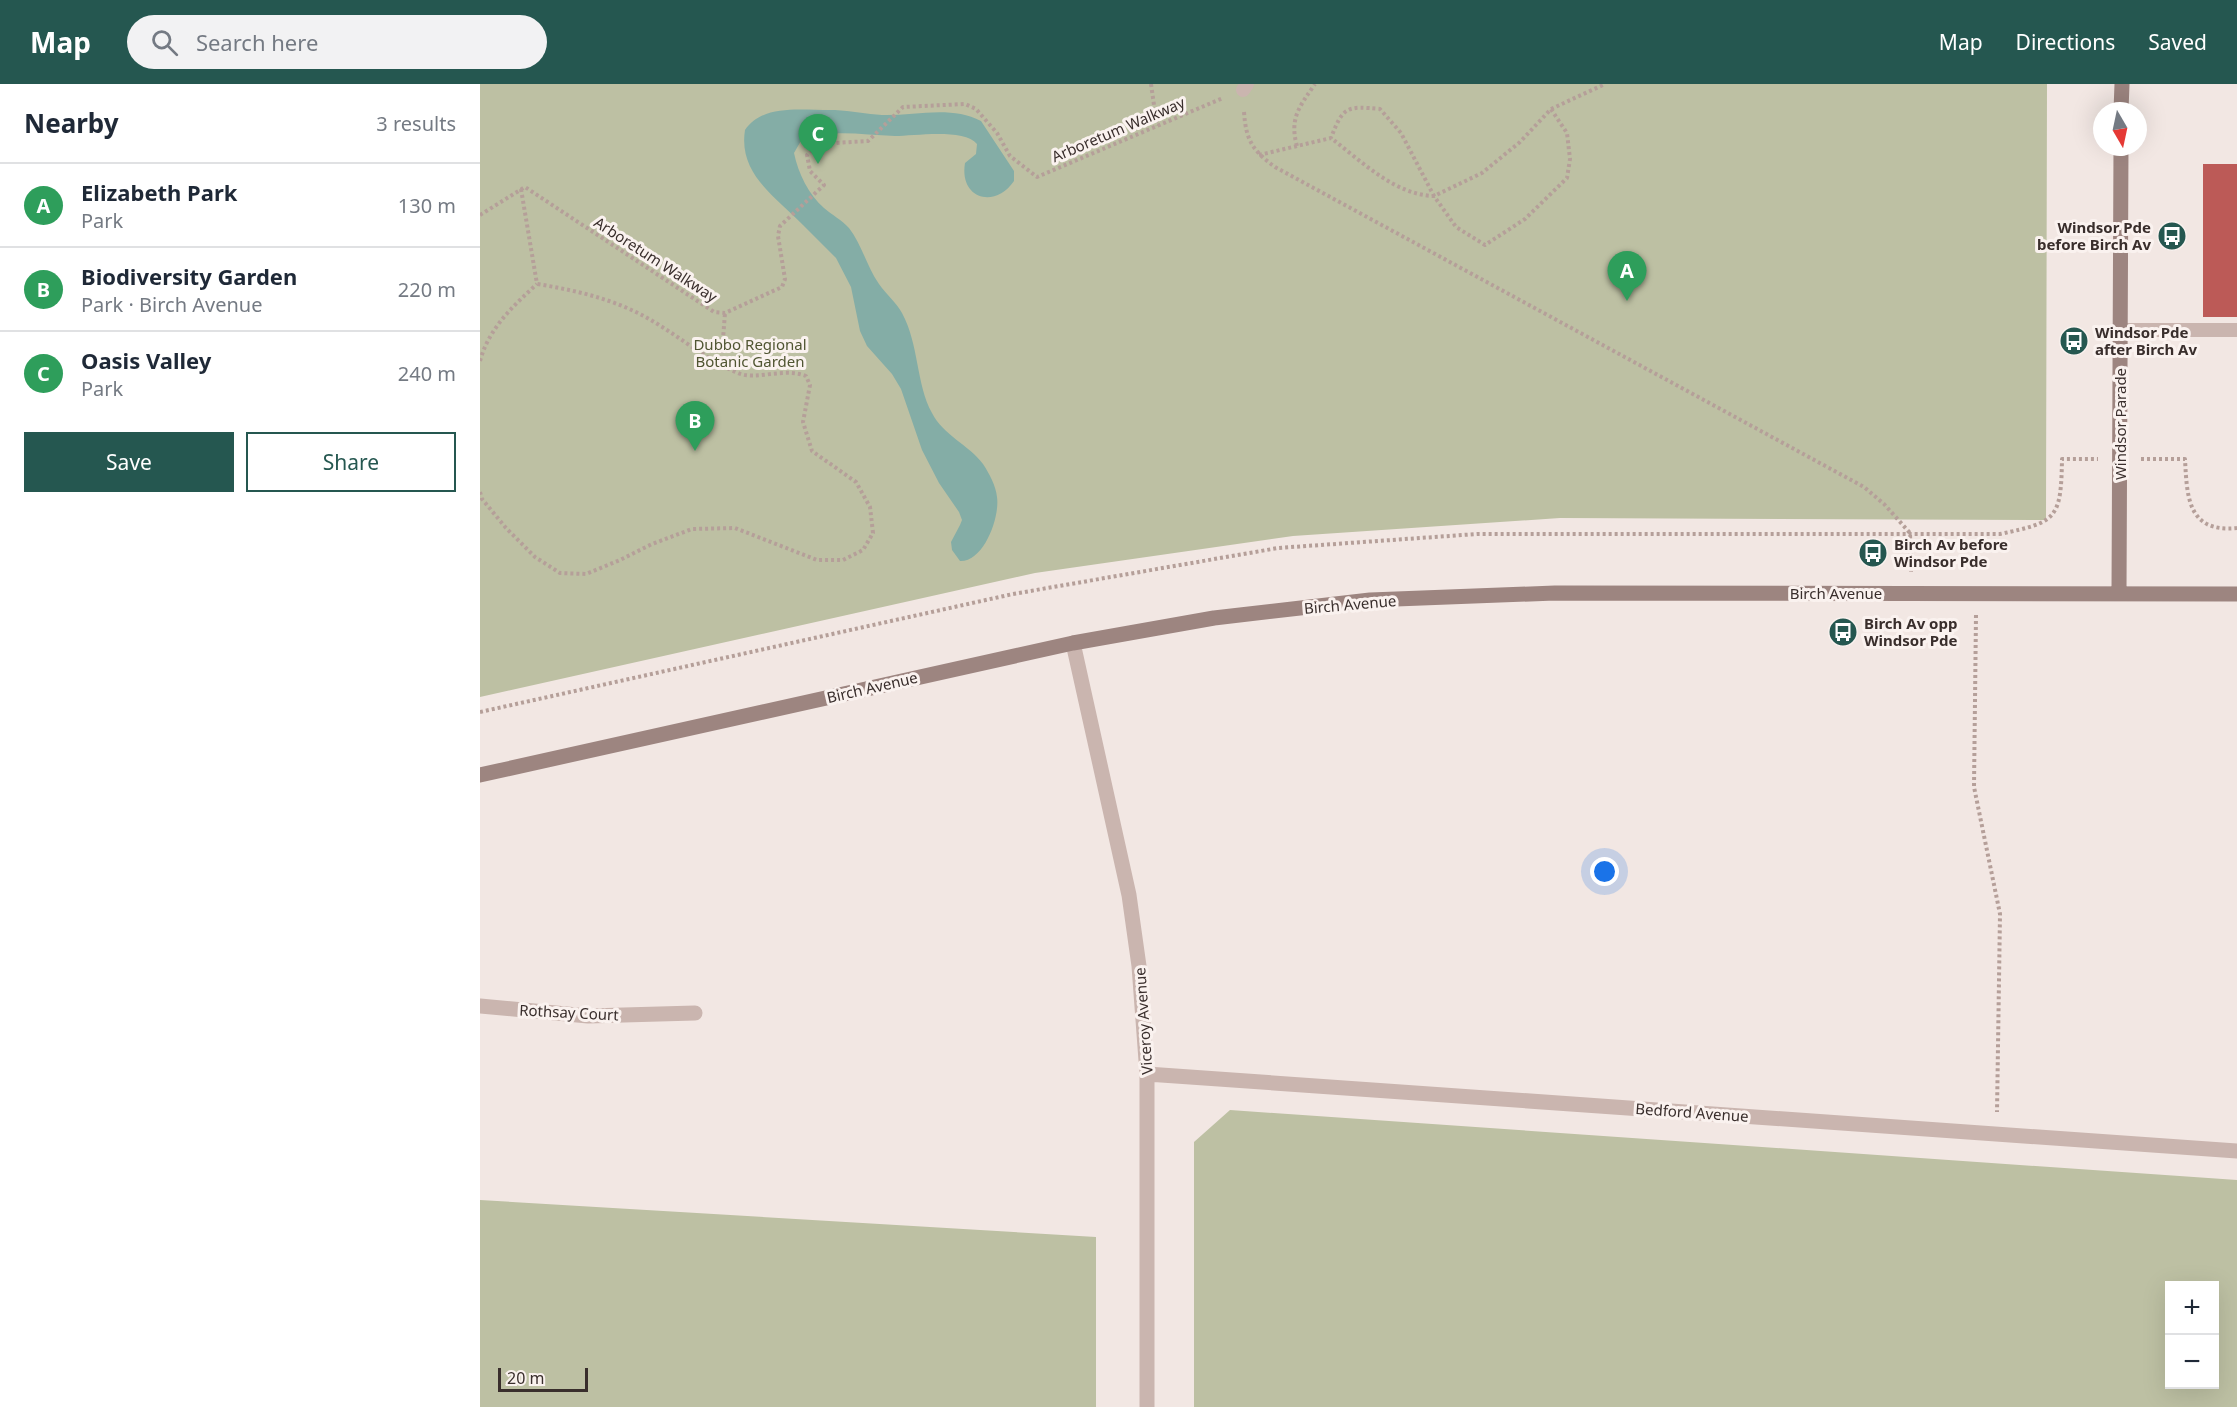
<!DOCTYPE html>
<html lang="en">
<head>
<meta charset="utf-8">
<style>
	:root { --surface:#fff; --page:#f2f2f3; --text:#1f2937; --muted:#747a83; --line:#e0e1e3; --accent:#255750 }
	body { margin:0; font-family:"Noto Sans",sans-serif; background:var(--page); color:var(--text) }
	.controls { position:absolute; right:18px; bottom:18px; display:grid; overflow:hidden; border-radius:0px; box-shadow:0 6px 24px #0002 }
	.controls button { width:54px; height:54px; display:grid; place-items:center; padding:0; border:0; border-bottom:2px solid var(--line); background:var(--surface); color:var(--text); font:30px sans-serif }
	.compass { position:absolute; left:1613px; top:18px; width:54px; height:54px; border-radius:50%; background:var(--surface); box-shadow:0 6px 24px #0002; rotate:171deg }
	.scale { position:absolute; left:18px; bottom:15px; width:90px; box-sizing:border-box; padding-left:6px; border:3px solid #392e2c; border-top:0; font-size:16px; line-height:21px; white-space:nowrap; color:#392e2c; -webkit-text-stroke:4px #faf2ef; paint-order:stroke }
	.you { position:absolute; left:1125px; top:788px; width:21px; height:21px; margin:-15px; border:4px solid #fff; border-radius:50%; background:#1a73e8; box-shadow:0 0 0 9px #1a73e833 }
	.badge { display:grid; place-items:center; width:39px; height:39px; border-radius:50%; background:var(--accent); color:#fff; font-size:20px; font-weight:700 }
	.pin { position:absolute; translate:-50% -50px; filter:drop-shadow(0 2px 3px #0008) }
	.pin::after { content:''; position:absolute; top:32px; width:21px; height:18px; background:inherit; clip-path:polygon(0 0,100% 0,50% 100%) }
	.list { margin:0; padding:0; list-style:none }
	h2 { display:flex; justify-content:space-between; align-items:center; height:78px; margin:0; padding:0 24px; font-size:26px }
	h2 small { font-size:20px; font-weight:400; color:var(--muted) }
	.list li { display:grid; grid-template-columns:39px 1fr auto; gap:18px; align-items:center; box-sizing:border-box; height:84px; padding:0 24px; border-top:2px solid var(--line) }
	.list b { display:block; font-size:22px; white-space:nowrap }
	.list p { margin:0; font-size:20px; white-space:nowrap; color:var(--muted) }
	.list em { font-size:20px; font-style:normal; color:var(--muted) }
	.actions { display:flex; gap:12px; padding:18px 24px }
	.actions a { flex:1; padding:14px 0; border:2px solid var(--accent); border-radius:0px; text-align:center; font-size:21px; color:var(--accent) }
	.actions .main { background:var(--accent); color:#fff }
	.icon { flex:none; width:33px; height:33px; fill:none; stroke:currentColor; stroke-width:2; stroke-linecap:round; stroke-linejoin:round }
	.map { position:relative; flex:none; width:1757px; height:1323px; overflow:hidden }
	header { display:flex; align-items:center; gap:36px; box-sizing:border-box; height:84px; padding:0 30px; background:var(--accent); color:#fff }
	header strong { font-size:28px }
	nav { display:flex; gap:33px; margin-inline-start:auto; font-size:21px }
	.search { width:420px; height:54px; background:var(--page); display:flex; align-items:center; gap:15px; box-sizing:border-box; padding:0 21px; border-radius:33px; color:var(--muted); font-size:22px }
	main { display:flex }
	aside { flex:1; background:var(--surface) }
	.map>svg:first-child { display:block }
	.green { fill:#bdc0a3; fill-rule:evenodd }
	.water { fill:#84ada6 }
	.building { fill:#bc5a57 }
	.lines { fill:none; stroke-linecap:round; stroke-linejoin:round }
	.path { stroke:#b59f99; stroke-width:4; stroke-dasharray:3 3; stroke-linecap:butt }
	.lane { stroke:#cab5af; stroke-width:14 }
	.street { stroke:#cab5af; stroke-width:15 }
	.secondary { stroke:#9d8580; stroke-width:15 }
	.labels { text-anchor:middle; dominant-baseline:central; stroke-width:6; stroke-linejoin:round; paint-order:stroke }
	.street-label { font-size:15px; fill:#392e2c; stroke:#faf2ef }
	.poi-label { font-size:15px; font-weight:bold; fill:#392e2c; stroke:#faf2ef; text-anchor:start }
	.park-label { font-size:15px; fill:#505532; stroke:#faf2ef }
</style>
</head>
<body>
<header>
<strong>Map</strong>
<div class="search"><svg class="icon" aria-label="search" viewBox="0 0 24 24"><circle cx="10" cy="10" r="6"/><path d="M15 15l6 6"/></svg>Search here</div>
<nav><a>Map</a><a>Directions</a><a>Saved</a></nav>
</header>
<main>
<aside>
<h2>Nearby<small>3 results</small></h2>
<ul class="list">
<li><span class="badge" style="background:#2e9e5b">A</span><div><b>Elizabeth Park</b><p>Park</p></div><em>130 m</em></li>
<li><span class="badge" style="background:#2e9e5b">B</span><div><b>Biodiversity Garden</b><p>Park · Birch Avenue</p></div><em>220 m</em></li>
<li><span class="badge" style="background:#2e9e5b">C</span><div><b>Oasis Valley</b><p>Park</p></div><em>240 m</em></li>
</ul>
<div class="actions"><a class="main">Save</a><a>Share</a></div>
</aside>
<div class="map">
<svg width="1757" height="1323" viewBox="0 0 1757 1323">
	<rect width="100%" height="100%" fill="#f2e7e3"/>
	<path class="green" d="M0 0H1567L1566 436 1080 434 813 452 555 489 0 613Z
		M750 1026 1757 1096V1323H714V1058ZM1690 1202H1734V1300H1690Z
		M0 1116 616 1153V1323H0Z"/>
	<path class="water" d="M355 26C371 27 387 30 402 31 434 32 471 21 501 37L534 87V97C515 125 479 115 485 79L496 70 497 60C484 44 434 52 415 52 383 51 352 45 322 55L314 69C318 89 329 111 344 124 352 131 362 136 369 144 382 161 387 183 399 200 406 210 416 218 422 229 439 260 436 300 452 329 463 351 489 361 503 380 509 389 516 402 517 413 520 433 504 478 480 477L472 466 471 458 480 441 482 436 479 428 459 399 442 366 421 305 412 290 387 262 380 247 371 203 356 174C345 163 334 152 323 141 296 113 258 90 265 46 284 18 326 27 355 26Z"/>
	<path class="building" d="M1723 80H1757V233H1723Z"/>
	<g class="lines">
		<path class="path" d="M671 0 677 42
			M1071 25 1125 0
			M764 28C766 56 772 66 795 83L1384 403 1404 420 1430 449 1431 488
			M817 62C809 34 820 22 835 0
			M779 71 851 54C881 77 915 111 954 112L976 143 1005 161 1045 135 1087 94 1090 75 1087 49 1071 25 1040 58 1002 89 954 112 921 49 900 25C867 22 863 22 851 54
			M41 105 57 200
			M0 131 45 103 234 228 245 229 302 203 305 195 298 152 300 142 344 101 330 87 327 71 338 60 388 57 423 23 485 20 496 25 517 49 530 72 557 93 743 14
			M0 277C9 244 33 222 57 200
			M241 281 245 229
			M1661 375H1705C1707 414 1708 449 1757 444
			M0 408 2 415 26 444 55 473 80 489 106 490 140 476 172 460 212 445 255 444 337 476H363L383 466 393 449 390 423 376 398 332 367 323 338 330 301 326 292C303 283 276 297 258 289 229 277 205 257 179 241 142 217 100 207 57 200
			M1496 531 1494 703 1520 830 1517 1028
			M0 628 533 510 798 464 997 450H1520C1577 438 1581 435 1582 375H1618"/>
		<path class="lane" d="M763 6 767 0
			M1640 246H1757"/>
		<path class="street" d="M593 559 649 811 659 882 667 990V1323
			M0 922 108 932 215 929
			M667 990 1757 1067"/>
		<path class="secondary" d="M1641 27 1642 0
			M1639 509 1641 63
			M0 691 593 559 734 534 890 516 1075 509 1757 510"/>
	</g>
	<defs>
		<g id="bus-disc" transform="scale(1.5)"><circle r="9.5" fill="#255750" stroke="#faf2ef"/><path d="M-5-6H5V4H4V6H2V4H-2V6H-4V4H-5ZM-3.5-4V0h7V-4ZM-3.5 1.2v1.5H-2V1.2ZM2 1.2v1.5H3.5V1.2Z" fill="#fff"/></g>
	</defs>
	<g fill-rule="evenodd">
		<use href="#bus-disc" x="1692" y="152"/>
		<use href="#bus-disc" x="1594" y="257"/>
		<use href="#bus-disc" x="1393" y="469"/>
		<use href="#bus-disc" x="1363" y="548"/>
	</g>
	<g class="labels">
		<g class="street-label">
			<text transform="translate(638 45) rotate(-23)">Arboretum Walkway</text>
			<text transform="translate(176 175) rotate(33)">Arboretum Walkway</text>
			<text transform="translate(1640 340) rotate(-90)">Windsor Parade</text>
			<text x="1356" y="509">Birch Avenue</text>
			<text transform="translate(870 520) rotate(-5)">Birch Avenue</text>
			<text transform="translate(392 603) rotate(-13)">Birch Avenue</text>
			<text transform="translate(89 928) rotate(3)">Rothsay Court</text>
			<text transform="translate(663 937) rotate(-94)">Viceroy Avenue</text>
			<text transform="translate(1212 1028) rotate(4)">Bedford Avenue</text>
		</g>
		<g class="poi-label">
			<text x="1671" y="143" text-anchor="end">Windsor Pde<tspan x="1671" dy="17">before Birch Av</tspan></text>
			<text x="1615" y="248">Windsor Pde<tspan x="1615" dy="17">after Birch Av</tspan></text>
			<text x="1414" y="460">Birch Av before<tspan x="1414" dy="17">Windsor Pde</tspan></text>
			<text x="1384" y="539">Birch Av opp<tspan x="1384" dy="17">Windsor Pde</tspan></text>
		</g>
		<g class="park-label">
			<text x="270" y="260">Dubbo Regional<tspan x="270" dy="17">Botanic Garden</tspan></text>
		</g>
	</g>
</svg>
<div class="controls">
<button>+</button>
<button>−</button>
</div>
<svg class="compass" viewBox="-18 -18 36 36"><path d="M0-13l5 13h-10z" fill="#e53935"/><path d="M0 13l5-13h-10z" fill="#747a83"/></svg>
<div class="scale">20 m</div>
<div class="you"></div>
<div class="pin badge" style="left:1147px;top:217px;background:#2e9e5b">A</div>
<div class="pin badge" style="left:215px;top:367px;background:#2e9e5b">B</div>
<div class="pin badge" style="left:338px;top:80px;background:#2e9e5b">C</div>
</div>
</main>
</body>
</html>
